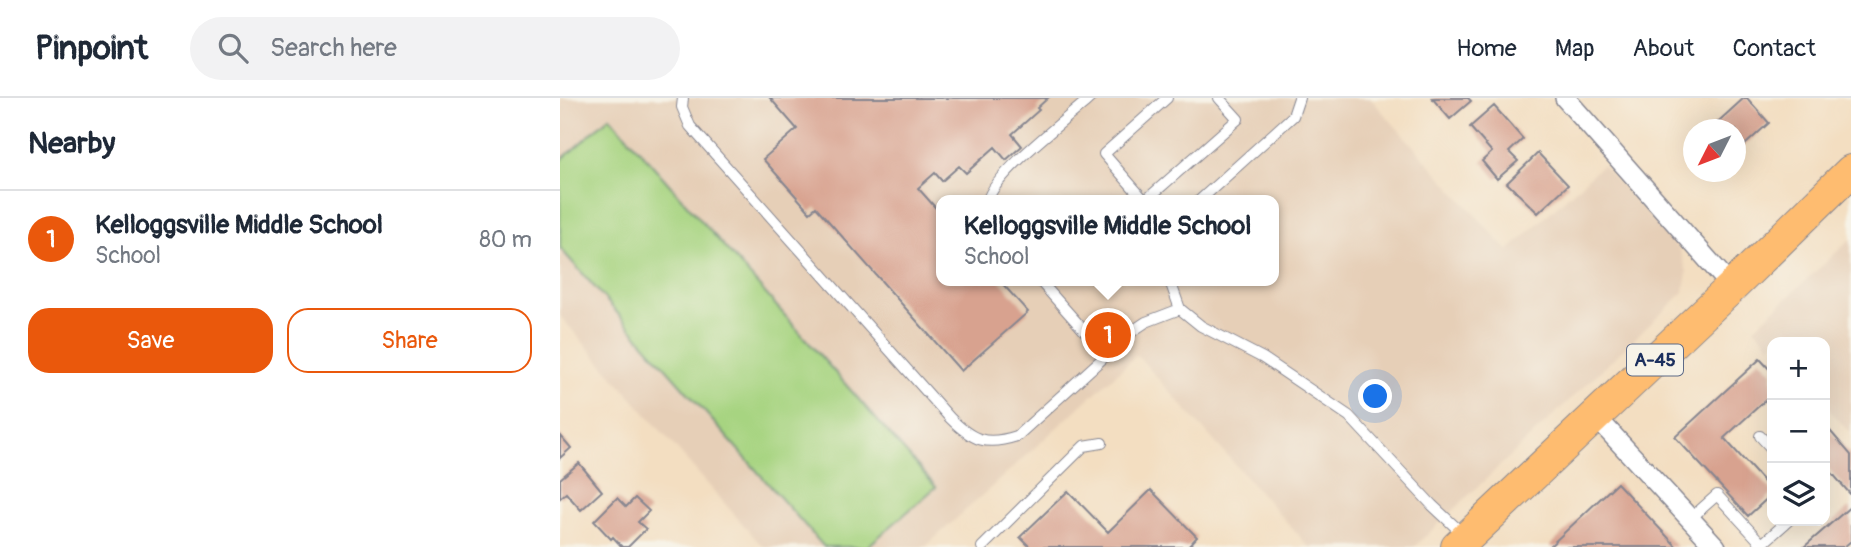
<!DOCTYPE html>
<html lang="en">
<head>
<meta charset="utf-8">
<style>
	:root { --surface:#fff; --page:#f2f2f3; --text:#1f2937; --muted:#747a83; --line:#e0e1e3; --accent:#ea580c }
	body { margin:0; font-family:Pangolin,sans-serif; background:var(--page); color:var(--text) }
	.controls { position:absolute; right:21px; bottom:21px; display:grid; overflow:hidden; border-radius:14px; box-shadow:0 7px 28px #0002 }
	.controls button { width:63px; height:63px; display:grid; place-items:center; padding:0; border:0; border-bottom:2px solid var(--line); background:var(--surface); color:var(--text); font:35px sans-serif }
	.compass { position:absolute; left:1123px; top:21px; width:63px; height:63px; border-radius:50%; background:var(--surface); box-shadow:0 7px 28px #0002; rotate:228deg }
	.you { position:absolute; left:816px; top:299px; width:24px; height:24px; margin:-18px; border:5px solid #fff; border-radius:50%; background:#1a73e8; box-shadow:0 0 0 10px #1a73e833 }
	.badge { display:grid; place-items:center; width:46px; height:46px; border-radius:50%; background:var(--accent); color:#fff; font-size:23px; font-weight:700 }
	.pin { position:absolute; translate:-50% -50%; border:4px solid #fff; box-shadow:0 2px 7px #0006 }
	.popup { position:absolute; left:376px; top:97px; width:343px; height:91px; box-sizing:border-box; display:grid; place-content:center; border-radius:14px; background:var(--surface); filter:drop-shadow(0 2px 5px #0005); font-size:23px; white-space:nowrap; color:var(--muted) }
	.popup b { font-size:26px; color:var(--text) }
	.popup::after { content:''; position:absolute; left:50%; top:100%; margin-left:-14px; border:14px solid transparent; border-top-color:var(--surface) }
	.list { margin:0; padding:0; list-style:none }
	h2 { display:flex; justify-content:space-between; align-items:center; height:91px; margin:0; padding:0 28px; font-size:30px }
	h2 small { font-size:23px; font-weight:400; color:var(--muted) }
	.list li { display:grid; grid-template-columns:46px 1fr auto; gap:21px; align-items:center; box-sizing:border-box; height:98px; padding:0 28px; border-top:2px solid var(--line) }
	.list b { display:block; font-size:26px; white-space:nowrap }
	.list p { margin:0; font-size:23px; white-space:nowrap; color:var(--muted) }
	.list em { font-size:23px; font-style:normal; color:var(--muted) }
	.actions { display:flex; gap:14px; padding:21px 28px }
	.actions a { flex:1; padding:16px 0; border:2px solid var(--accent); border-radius:21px; text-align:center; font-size:24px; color:var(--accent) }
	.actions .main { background:var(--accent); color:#fff }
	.icon { flex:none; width:38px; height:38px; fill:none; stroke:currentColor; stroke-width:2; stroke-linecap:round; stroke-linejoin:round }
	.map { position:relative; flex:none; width:1291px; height:449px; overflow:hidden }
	header { display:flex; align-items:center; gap:42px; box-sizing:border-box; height:98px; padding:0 35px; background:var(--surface); border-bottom:2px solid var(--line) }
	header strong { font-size:33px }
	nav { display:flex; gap:38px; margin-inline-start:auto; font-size:24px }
	.search { width:490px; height:63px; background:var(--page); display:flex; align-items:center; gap:18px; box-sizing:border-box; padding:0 24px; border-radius:38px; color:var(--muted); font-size:26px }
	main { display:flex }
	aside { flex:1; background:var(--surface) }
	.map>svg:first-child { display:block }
	.built { fill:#e6cfb7; fill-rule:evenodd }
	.green { fill:#a7d481; stroke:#618270; stroke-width:2 }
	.building { fill:#d8a28f }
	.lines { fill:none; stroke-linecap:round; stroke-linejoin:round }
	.service-casing { stroke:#878690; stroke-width:12 }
	.minor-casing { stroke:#878690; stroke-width:22 }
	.primary-casing { stroke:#878690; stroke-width:34 }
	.service { stroke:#fff; stroke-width:10 }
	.minor { stroke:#fff; stroke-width:19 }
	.primary { stroke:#febc70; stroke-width:32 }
	.labels { text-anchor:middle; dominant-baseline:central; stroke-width:6; stroke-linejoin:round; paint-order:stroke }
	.shield { fill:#f7f3e8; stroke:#5d6a87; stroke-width:2 }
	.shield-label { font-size:19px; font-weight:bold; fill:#1b2f5e }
</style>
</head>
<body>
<header>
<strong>Pinpoint</strong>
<div class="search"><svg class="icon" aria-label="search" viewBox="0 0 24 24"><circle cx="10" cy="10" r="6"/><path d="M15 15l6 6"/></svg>Search here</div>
<nav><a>Home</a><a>Map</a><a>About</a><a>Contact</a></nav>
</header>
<main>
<aside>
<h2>Nearby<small></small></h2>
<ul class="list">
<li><span class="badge">1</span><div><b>Kelloggsville Middle School</b><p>School</p></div><em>80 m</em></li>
</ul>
<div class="actions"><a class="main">Save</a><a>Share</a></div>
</aside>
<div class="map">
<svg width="1291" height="449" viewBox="0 0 1291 449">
	<rect width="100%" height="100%" fill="#f7f3e8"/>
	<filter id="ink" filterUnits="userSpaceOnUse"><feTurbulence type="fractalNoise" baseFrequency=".0143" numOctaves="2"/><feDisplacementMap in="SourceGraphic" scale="14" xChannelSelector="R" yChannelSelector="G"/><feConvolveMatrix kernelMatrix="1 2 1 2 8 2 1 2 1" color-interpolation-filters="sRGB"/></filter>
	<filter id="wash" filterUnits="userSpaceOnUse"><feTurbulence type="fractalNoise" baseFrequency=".00686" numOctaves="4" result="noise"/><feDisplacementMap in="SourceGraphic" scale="28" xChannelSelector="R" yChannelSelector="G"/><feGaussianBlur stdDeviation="1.57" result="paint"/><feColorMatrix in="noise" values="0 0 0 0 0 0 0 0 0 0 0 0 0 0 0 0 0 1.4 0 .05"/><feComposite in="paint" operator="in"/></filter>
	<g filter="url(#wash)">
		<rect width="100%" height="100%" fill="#f3dec1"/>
		<path class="built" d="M0 0H810L948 153 1042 67 1120 152 1127 174 1124 194 854 449H749L577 257 365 449H203L0 218ZM382 102H714V183H382Z
			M1291 141V336L1265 307V244H1212V249L1194 230Z"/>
		<path class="green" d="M50 19 376 389 307 449H264L0 150V63Z"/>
		<g id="blocks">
			<path class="building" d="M210 0H488L477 10 479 12 452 36 462 48 446 62 435 49 406 75 399 68 382 83 375 75 358 90 382 117V183H440L468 214 401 273 256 109 250 114 203 61 237 31Z
				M872 0H908L911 3 890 21Z
				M1184 0H1187L1209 25 1176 55V32H1149Z
				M934 8 963 41 949 54 958 63 937 81 922 63 932 54 910 29Z
				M978 55 1008 87 978 115 947 85Z
				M1200 261 1212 274V296L1164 340 1212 393V396L1188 418 1115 339Z
				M1265 327 1291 357V397L1265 367Z
				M0 337 11 350 0 360Z
				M19 365 42 393 21 412 6 395 0 400V381Z
				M1057 385 1117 449H989Z
				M591 392 637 439 628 449H470L460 439 508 393 548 434Z
				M57 400 66 409 75 400 89 413 78 424 86 431 68 449H62L53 439 51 441 34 423Z
				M1291 408V443L1284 449H1244Z"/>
		</g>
	</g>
	<g filter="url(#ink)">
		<use href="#blocks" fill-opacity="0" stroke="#878690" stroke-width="2"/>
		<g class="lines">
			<g class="service-casing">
				<path id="service" d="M123 0 122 9 130 28 390 320C413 343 426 348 457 338L574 232 586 224 620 211 641 228 703 260 789 318 872 407 904 437
					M428 102C435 75 507 21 530 0
					M584 102 544 56 607 0
					M586 102 678 21 659 0
					M640 102 733 18 739 0
					M480 183 545 256
					M610 183 620 211
					M1200 338 1212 351
					M1131 420 1157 397 1202 446 1228 423
					M422 449 524 348 542 345"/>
			</g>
			<g class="minor-casing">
				<path id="minor" d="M1005 0 1172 189
					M1035 318 1156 449"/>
			</g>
			<g class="primary-casing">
				<path id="primary" d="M897 449 1172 189 1291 73"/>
			</g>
			<use href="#service" class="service"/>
			<use href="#minor" class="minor"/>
			<use href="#primary" class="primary"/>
		</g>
	</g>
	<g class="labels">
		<rect class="shield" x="1067" y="246.5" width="56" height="31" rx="5"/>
		<g class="shield-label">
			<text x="1095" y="262">A-45</text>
		</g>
	</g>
</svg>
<div class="controls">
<button>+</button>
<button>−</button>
<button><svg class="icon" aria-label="layers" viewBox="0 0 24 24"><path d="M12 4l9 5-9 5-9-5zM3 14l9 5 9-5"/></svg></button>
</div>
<svg class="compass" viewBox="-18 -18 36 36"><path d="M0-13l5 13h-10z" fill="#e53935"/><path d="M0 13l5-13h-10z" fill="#747a83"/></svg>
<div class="you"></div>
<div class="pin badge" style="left:548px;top:237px">1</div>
<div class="popup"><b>Kelloggsville Middle School</b>School</div>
</div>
</main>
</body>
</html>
